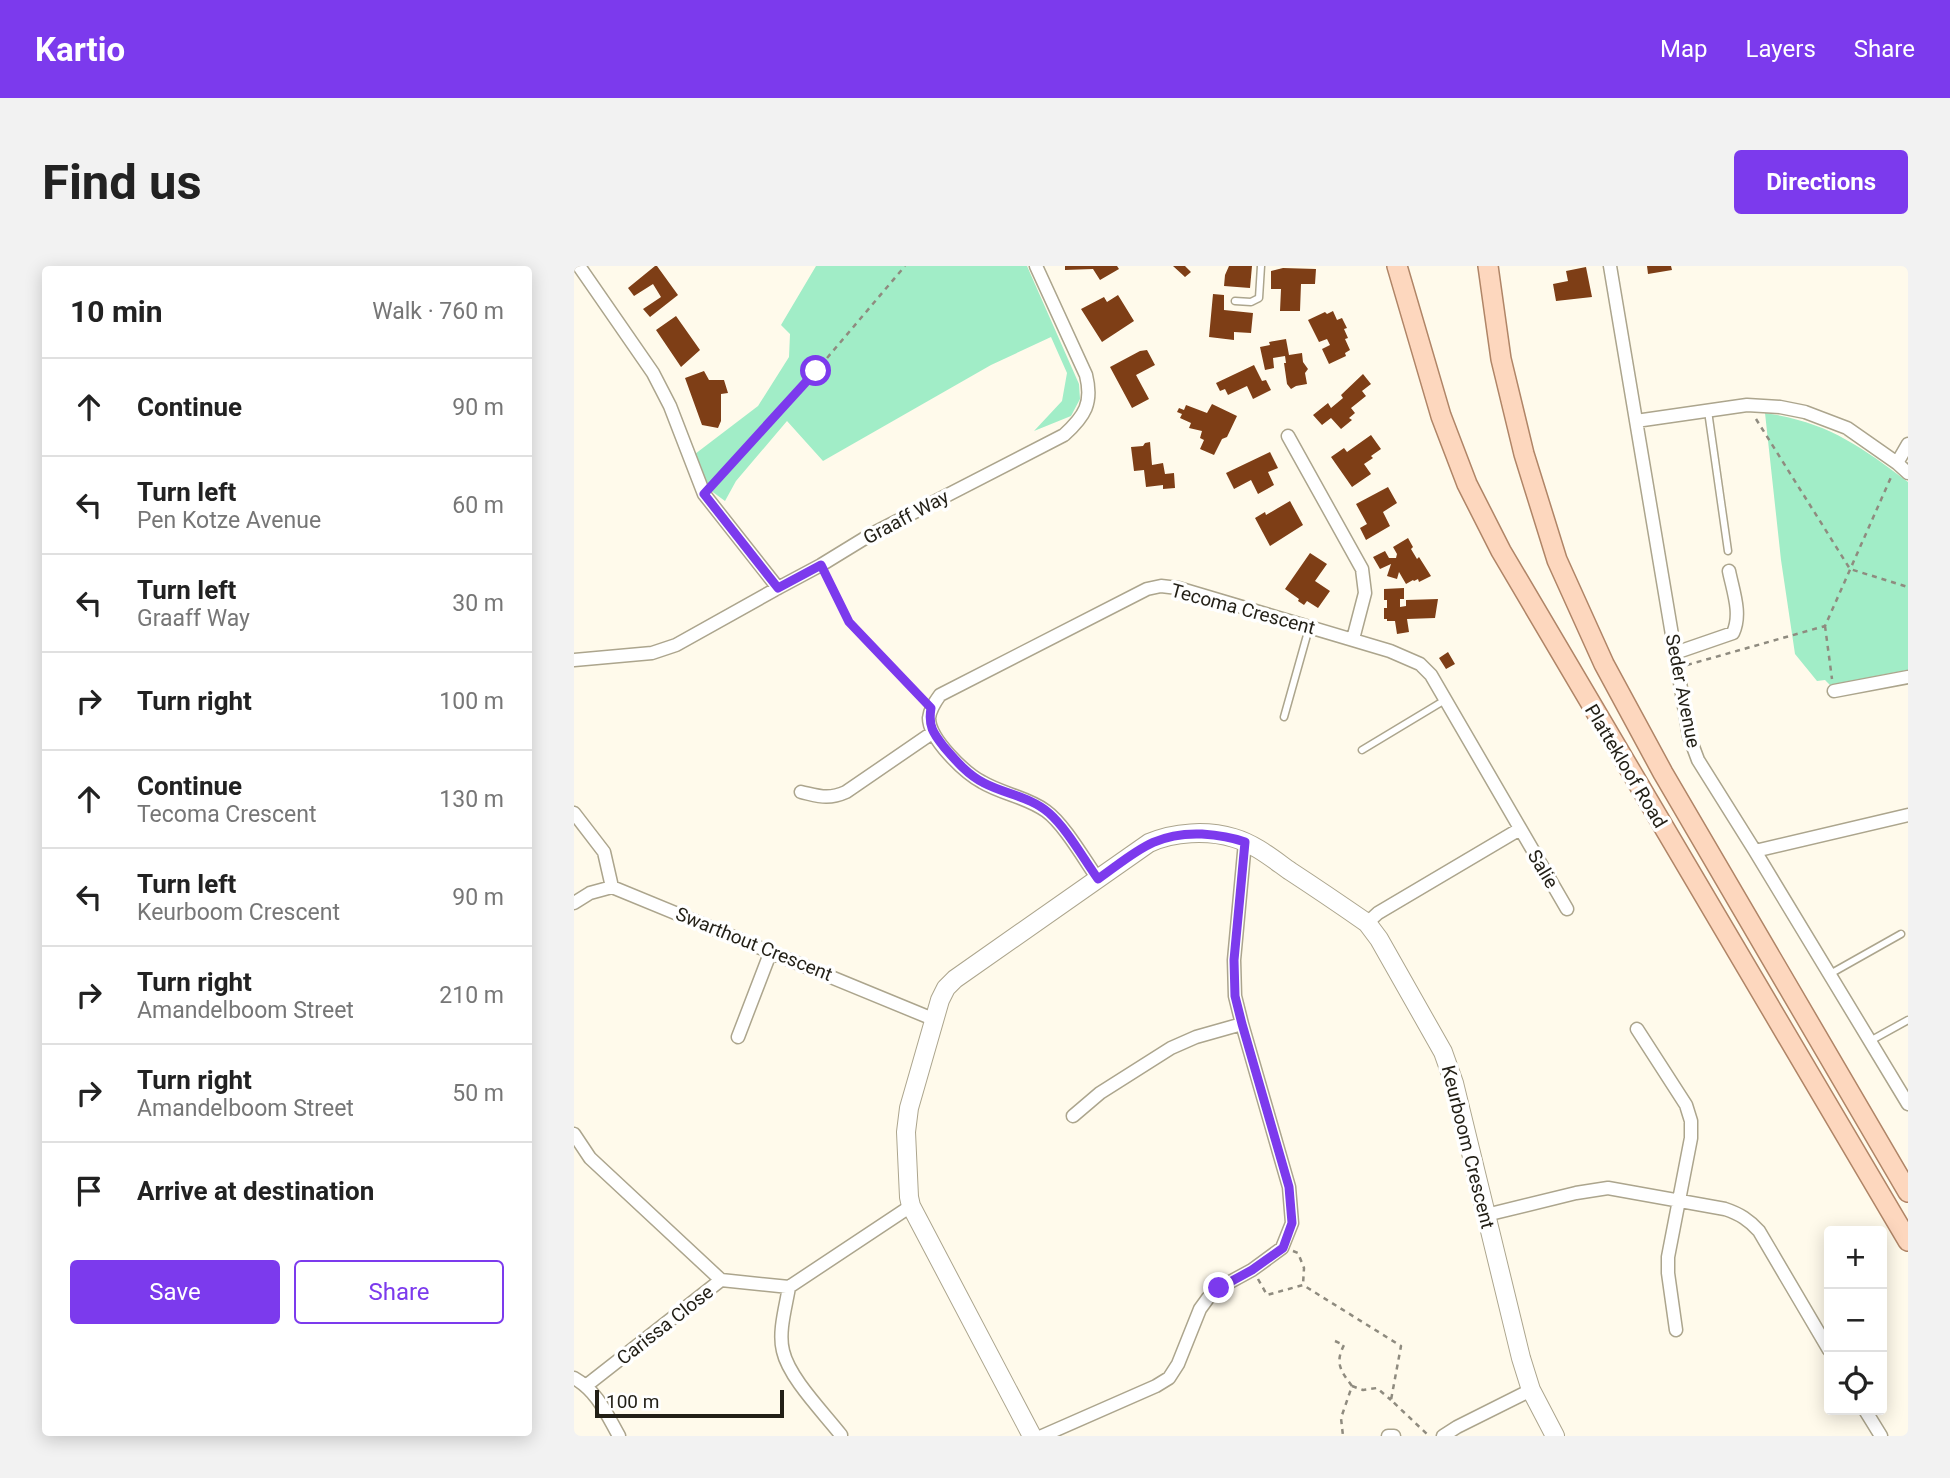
<!DOCTYPE html>
<html lang="en">
<head>
<meta charset="utf-8">
<style>
	:root { --surface:#fff; --page:#f2f2f2; --text:#222; --muted:#767676; --line:#e0e0e0; --accent:#7c3aed }
	body { margin:0; font-family:Roboto,sans-serif; background:var(--page); color:var(--text) }
	.controls { position:absolute; right:21px; bottom:21px; display:grid; overflow:hidden; border-radius:7px; box-shadow:0 4px 18px #0003 }
	.controls button { width:63px; height:63px; display:grid; place-items:center; padding:0; border:0; border-bottom:2px solid var(--line); background:var(--surface); color:var(--text); font:35px sans-serif }
	.scale { position:absolute; left:21px; bottom:18px; width:189px; box-sizing:border-box; padding-left:7px; border:4px solid #221f16; border-top:0; font-size:19px; line-height:24px; white-space:nowrap; color:#221f16; -webkit-text-stroke:5px #fff; paint-order:stroke }
	.stop { position:absolute; width:21px; height:21px; margin:-16px; border:5px solid #7c3aed; border-radius:50%; background:#fff }
	.stop.end { background:#7c3aed; border-color:#fff; box-shadow:0 2px 7px #0008 }
	.list { margin:0; padding:0; list-style:none }
	h2 { display:flex; justify-content:space-between; align-items:center; height:91px; margin:0; padding:0 28px; font-size:30px }
	h2 small { font-size:23px; font-weight:400; color:var(--muted) }
	.list li { display:grid; grid-template-columns:46px 1fr auto; gap:21px; align-items:center; box-sizing:border-box; height:98px; padding:0 28px; border-top:2px solid var(--line) }
	.list b { display:block; font-size:26px; white-space:nowrap }
	.list p { margin:0; font-size:23px; white-space:nowrap; color:var(--muted) }
	.list em { font-size:23px; font-style:normal; color:var(--muted) }
	.actions { display:flex; gap:14px; padding:21px 28px }
	.actions a { flex:1; padding:16px 0; border:2px solid var(--accent); border-radius:7px; text-align:center; font-size:24px; color:var(--accent) }
	.actions .main { background:var(--accent); color:#fff }
	.icon { flex:none; width:38px; height:38px; fill:none; stroke:currentColor; stroke-width:2; stroke-linecap:round; stroke-linejoin:round }
	.map { position:relative; flex:none; width:1334px; height:1170px; overflow:hidden; border-radius:7px }
	header { display:flex; align-items:center; gap:42px; box-sizing:border-box; height:98px; padding:0 35px; background:var(--accent); color:#fff }
	header strong { font-size:33px }
	nav { display:flex; gap:38px; margin-inline-start:auto; font-size:24px }
	.intro { display:flex; align-items:center; justify-content:space-between; box-sizing:border-box; height:168px; padding:0 42px }
	h1 { margin:0; font-size:49px }
	.button { padding:18px 32px; border-radius:7px; background:var(--accent); color:#fff; font-size:24px; font-weight:700 }
	main { display:flex; gap:42px; padding:0 42px }
	aside { flex:1; background:var(--surface); border-radius:7px; box-shadow:0 4px 18px #0003 }
	.map>svg:first-child { display:block }
	.green { fill:#a1edc7 }
	.building { fill:#7e3e16 }
	.lines { fill:none; stroke-linecap:round; stroke-linejoin:round }
	.lane-casing { stroke:#aca58d; stroke-width:9 }
	.street-casing { stroke:#aca58d; stroke-width:15 }
	.secondary-casing { stroke:#aca58d; stroke-width:20 }
	.primary-casing { stroke:#b08567; stroke-width:22 }
	.path { stroke:#8f8b7f; stroke-width:2.5; stroke-dasharray:5 5; stroke-linecap:butt }
	.lane { stroke:#fff; stroke-width:6 }
	.street { stroke:#fff; stroke-width:12 }
	.secondary { stroke:#fff; stroke-width:18 }
	.primary { stroke:#fdd7be; stroke-width:19 }
	.route { stroke:#7c3aed; stroke-width:9 }
	.labels { text-anchor:middle; dominant-baseline:central; stroke-width:7; stroke-linejoin:round; paint-order:stroke }
	.street-label { font-size:19px; fill:#221f16; stroke:#fff }
</style>
</head>
<body>
<header>
<strong>Kartio</strong>
<nav><a>Map</a><a>Layers</a><a>Share</a></nav>
</header>
<div class="intro"><h1>Find us</h1><a class="button">Directions</a></div>
<main>
<aside>
<h2>10 min<small>Walk · 760 m</small></h2>
<ul class="list">
<li><svg class="icon" aria-label="ahead" viewBox="0 0 24 24"><path d="M12 20V5M6 11l6-6 6 6"/></svg><div><b>Continue</b></div><em>90 m</em></li>
<li><svg class="icon" aria-label="left" viewBox="0 0 24 24"><path d="M17 20v-9H6M10 6l-5 5 5 5"/></svg><div><b>Turn left</b><p>Pen Kotze Avenue</p></div><em>60 m</em></li>
<li><svg class="icon" aria-label="left" viewBox="0 0 24 24"><path d="M17 20v-9H6M10 6l-5 5 5 5"/></svg><div><b>Turn left</b><p>Graaff Way</p></div><em>30 m</em></li>
<li><svg class="icon" aria-label="right" viewBox="0 0 24 24"><path d="M7 20v-9h11M14 6l5 5-5 5"/></svg><div><b>Turn right</b></div><em>100 m</em></li>
<li><svg class="icon" aria-label="ahead" viewBox="0 0 24 24"><path d="M12 20V5M6 11l6-6 6 6"/></svg><div><b>Continue</b><p>Tecoma Crescent</p></div><em>130 m</em></li>
<li><svg class="icon" aria-label="left" viewBox="0 0 24 24"><path d="M17 20v-9H6M10 6l-5 5 5 5"/></svg><div><b>Turn left</b><p>Keurboom Crescent</p></div><em>90 m</em></li>
<li><svg class="icon" aria-label="right" viewBox="0 0 24 24"><path d="M7 20v-9h11M14 6l5 5-5 5"/></svg><div><b>Turn right</b><p>Amandelboom Street</p></div><em>210 m</em></li>
<li><svg class="icon" aria-label="right" viewBox="0 0 24 24"><path d="M7 20v-9h11M14 6l5 5-5 5"/></svg><div><b>Turn right</b><p>Amandelboom Street</p></div><em>50 m</em></li>
<li><svg class="icon" aria-label="arrive" viewBox="0 0 24 24"><path d="M6 21V4h12l-3 4 3 4H6"/></svg><div><b>Arrive at destination</b></div></li>
</ul>
<div class="actions"><a class="main">Save</a><a>Share</a></div>
</aside>
<div class="map">
<svg width="1334" height="1170" viewBox="0 0 1334 1170">
	<rect width="100%" height="100%" fill="#fffaeb"/>
	<path class="green" d="M242 0H453L505 118 506 133 497 150 460 165 488 135 493 107 477 71 417 99 249 195 213 155 162 215 151 235 136 224 121 188 184 140 215 91 216 68 207 59Z
		M1191 147C1253 156 1285 179 1334 216V404L1256 419 1251 414 1243 415 1221 388 1207 294Z"/>
	<path class="building" d="M81 0H83L104 29 76 51 69 43 87 31 79 18 60 30 54 22Z
		M491 0H543L545 3 526 14 519 3 491 4Z
		M599 0H611L617 6 611 11Z
		M655 0H678L676 22 650 20 651 9Z
		M1073 0H1097L1098 4 1074 8Z
		M1012 1 1018 31 982 35 979 18 994 15 992 5Z
		M709 2 742 3 741 18H727L726 45H706L707 23H697V5Z
		M639 28 650 29V44L679 47 677 67 660 66V74L635 71Z
		M544 29 560 55 528 76 507 43 530 31 533 36Z
		M759 45 763 54 768 52 773 62 770 63 774 72 771 73 776 84 771 87 772 90 755 98 748 83 756 79 753 73 745 76 734 54 751 46 753 48Z
		M102 50 126 84 107 101 82 64Z
		M712 73 715 89 728 87 729 96 734 103 731 107 733 118 722 120 717 123 713 118 710 97H712L711 90 699 92 700 102 691 104 686 81 696 79 695 76Z
		M573 84 581 99 562 109 575 133 558 142 536 101 566 85Z
		M680 99 688 115 692 114 697 124 679 133 673 120 654 129 651 123 646 125 642 117Z
		M130 105 135 114H150L154 127 147 128V155L144 162 128 159 111 112Z
		M789 108 797 118 788 125 792 130 777 142 781 147 775 152 778 154 767 163 757 152 748 159 739 149 754 137 757 142 769 132 767 129Z
		M638 138 663 150 653 171 648 173 640 189 626 183 630 174 626 172 628 165 615 162 617 157 606 152 608 148 603 146 605 142 610 144 612 139 633 147Z
		M797 169 807 183 797 190 799 192 790 198 797 208 778 221 757 191 770 182 773 186Z
		M576 176 578 199 589 197 591 208 600 207 601 222 589 223V219L572 221 570 204 560 205 557 181 569 180 571 177Z
		M696 186 704 202 694 206 700 219 684 228 677 214 660 223 652 207Z
		M814 221 823 237 809 246 816 260 792 274 786 262 793 258 782 238Z
		M716 235 729 259 696 280 681 252 691 246 692 249Z
		M834 272 839 281 837 283 843 293 845 291 857 310 845 316 844 313 840 315 839 314 832 318 825 306 823 313 813 310 817 298 806 303 799 291 811 285 815 292H822L823 288 819 281Z
		M736 287 753 298 741 315 756 325 744 342 733 335 730 339 724 335 725 333 711 323Z
		M830 322V333H826V341L832 340V334L864 333 861 352 833 353 835 366 823 368 821 355H813V353H810V342H813V334H810V323Z
		M874 386 881 398 872 403 865 392Z"/>
	<g class="lines">
		<g class="lane-casing">
			<path id="lane" d="M661 35 677 36 685 32 687 0
				M1134 145 1154 285
				M710 451 735 362
				M788 484 871 434
				M1256 708 1327 668
				M1296 775 1334 754"/>
		</g>
		<g class="street-casing">
			<path id="street" d="M5 0 79 107 96 140 130 228 204 322
				M1036 0 1115 470 1124 494 1181 585 1334 838
				M1062 155 1173 139 1206 141 1231 146 1273 162 1323 197 1334 207
				M714 170 788 303 791 327 779 373
				M1323 197 1334 178
				M1101 387 1159 367C1168 348 1159 325 1155 305
				M0 394 78 387 102 379 204 322 247 299 296 269 490 169C511 150 519 137 512 109L462 0
				M1260 425 1334 411
				M227 526C245 530 254 534 272 526L358 467
				M0 547 30 586 38 621
				M1181 585 1334 549
				M524 613C510 593 490 558 472 545 453 531 428 528 408 516 391 507 355 473 355 452 356 443 361 436 366 429L573 323 587 320 604 322 816 385 846 398 857 409 993 643
				M0 637 16 627 38 621 359 753
				M793 657 804 647 946 563
				M1063 763 1112 839 1117 855V872L1094 991V1007L1102 1064
				M164 771 197 685
				M499 850 526 827 597 782 622 771 668 758
				M0 868 16 892 147 1014 215 1021 337 940
				M912 949 1002 927 1034 922 1151 943C1166 948 1175 954 1185 965L1255 1084
				M215 1021C212 1040 204 1066 209 1085 215 1112 250 1147 267 1169
				M0 1112C23 1125 32 1147 45 1170
				M13 1119 147 1014
				M1291 1144 1307 1170
				M468 1170 582 1120 595 1112 604 1098 626 1043 634 1032 645 1022 678 1004 708 982 718 957 715 921 668 758 661 730 660 694 671 576
				M814 1170H820
				M869 1170 883 1161 957 1124"/>
		</g>
		<g class="secondary-casing">
			<path id="secondary" d="M458 1170 337 940 335 931 332 866 335 842 366 734 372 722 381 713 575 577C600 566 633 564 660 572 681 578 699 593 716 605 742 622 767 639 793 657L805 673 869 786 880 817 947 1092 957 1124 981 1170"/>
		</g>
		<g class="primary-casing">
			<path id="primary" d="M823 0 867 150 893 218 927 285 1334 975
				M914 0 927 93 950 188 983 294 1030 398 1089 507 1334 926"/>
		</g>
		<path class="path" d="M1182 153 1276 303 1334 321
			M139 218 242 105 331 0
			M252 309 275 356 350 434
			M1251 360 1258 413
			M1113 399 1251 360 1318 209
			M719 985 724 987 730 1002 729 1019
			M684 1013 693 1029 729 1019 827 1080 817 1134 855 1170
			M761 1075 770 1079C761 1097 766 1104 778 1120L767 1152 769 1170
			M778 1120 789 1124 803 1122 817 1134"/>
		<use href="#lane" class="lane"/>
		<use href="#street" class="street"/>
		<use href="#secondary" class="secondary"/>
		<use href="#primary" class="primary"/>
	</g>
	<g class="lines">
		<path class="route" d="M242 105 130 228 204 322 247 299 275 356 357 442C354 460 359 467 370 481 382 495 394 509 410 517 431 528 457 531 475 547 493 563 509 592 524 613 561 587 580 566 628 568 643 569 657 571 671 576L660 694 661 730 668 758 715 921 718 957 709 982 678 1004 645 1022"/>
	</g>
	<g class="labels">
		<g class="street-label">
			<text transform="translate(332 251) rotate(-28)">Graaff Way</text>
			<text transform="translate(669 343) rotate(15)">Tecoma Crescent</text>
			<text transform="translate(1109 425) rotate(79)">Seder Avenue</text>
			<text transform="translate(1052 500) rotate(59)">Plattekloof Road</text>
			<text transform="translate(969 603) rotate(59)">Salie</text>
			<text transform="translate(180 678) rotate(22)">Swarthout Crescent</text>
			<text transform="translate(894 881) rotate(76)">Keurboom Crescent</text>
			<text transform="translate(91 1059) rotate(-38)">Carissa Close</text>
		</g>
	</g>
</svg>
<div class="controls">
<button>+</button>
<button>−</button>
<button><svg class="icon" aria-label="locate" viewBox="0 0 24 24"><circle cx="12" cy="12" r="6"/><path d="M12 2v4M12 18v4M2 12h4M18 12h4"/></svg></button>
</div>
<div class="scale">100 m</div>
<div class="stop" style="left:242px;top:105px"></div>
<div class="stop end" style="left:645px;top:1022px"></div>
</div>
</main>
</body>
</html>
